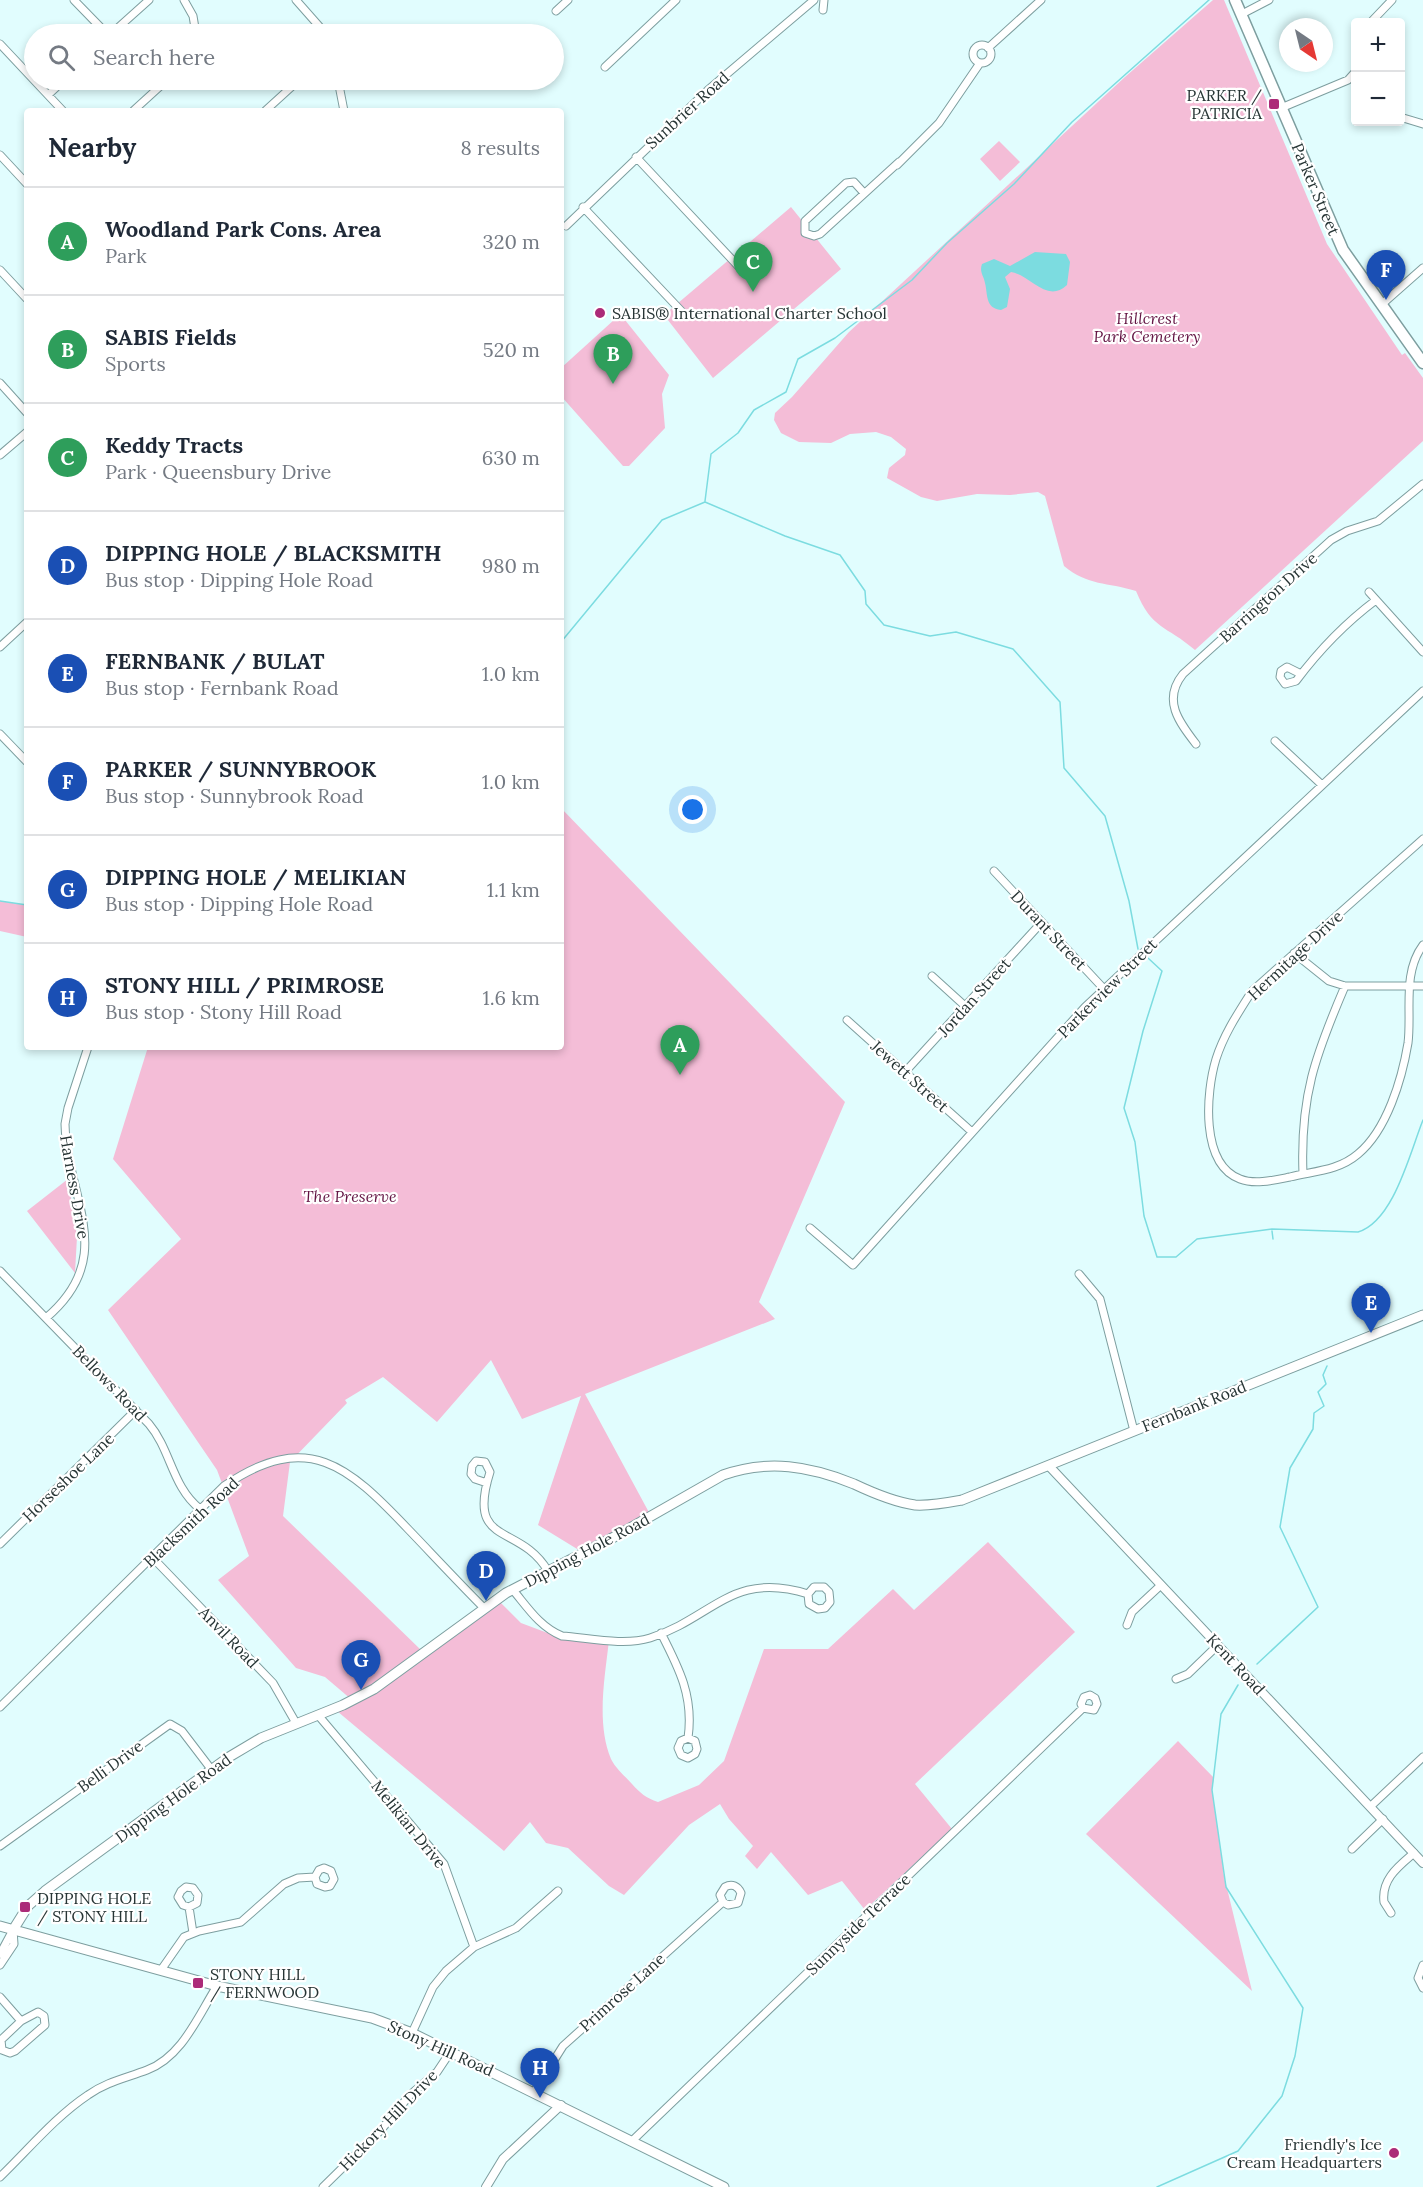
<!DOCTYPE html>
<html lang="en">
<head>
<meta charset="utf-8">
<style>
	:root { --surface:#fff; --page:#f2f2f3; --text:#1f2937; --muted:#747a83; --line:#e0e1e3; --accent:#0b8043 }
	body { margin:0; font-family:Lora,serif; background:var(--page); color:var(--text) }
	.controls { position:absolute; right:18px; top:18px; display:grid; overflow:hidden; border-radius:6px; box-shadow:0 3px 9px #0003 }
	.controls button { width:54px; height:54px; display:grid; place-items:center; padding:0; border:0; border-bottom:2px solid var(--line); background:var(--surface); color:var(--text); font:30px sans-serif }
	.compass { position:absolute; left:1279px; top:18px; width:54px; height:54px; border-radius:50%; background:var(--surface); box-shadow:0 3px 9px #0003; rotate:145deg }
	.you { position:absolute; left:693px; top:810px; width:21px; height:21px; margin:-15px; border:4px solid #fff; border-radius:50%; background:#1a73e8; box-shadow:0 0 0 9px #1a73e833 }
	.badge { display:grid; place-items:center; width:39px; height:39px; border-radius:50%; background:var(--accent); color:#fff; font-size:20px; font-weight:700 }
	.pin { position:absolute; translate:-50% -50px; filter:drop-shadow(0 2px 3px #0008) }
	.pin::after { content:''; position:absolute; top:32px; width:21px; height:18px; background:inherit; clip-path:polygon(0 0,100% 0,50% 100%) }
	.list { margin:0; padding:0; list-style:none }
	h2 { display:flex; justify-content:space-between; align-items:center; height:78px; margin:0; padding:0 24px; font-size:26px }
	h2 small { font-size:20px; font-weight:400; color:var(--muted) }
	.list li { display:grid; grid-template-columns:39px 1fr auto; gap:18px; align-items:center; box-sizing:border-box; height:108px; padding:0 24px; border-top:2px solid var(--line) }
	.list b { display:block; font-size:22px; white-space:nowrap }
	.list p { margin:0; font-size:20px; white-space:nowrap; color:var(--muted) }
	.list em { font-size:20px; font-style:normal; color:var(--muted) }
	.icon { flex:none; width:33px; height:33px; fill:none; stroke:currentColor; stroke-width:2; stroke-linecap:round; stroke-linejoin:round }
	.map { position:relative; flex:none; width:1423px; height:2187px; overflow:hidden }
	.search { position:absolute; background:var(--surface); box-shadow:0 3px 9px #0003; left:24px; top:24px; width:540px; height:66px; display:flex; align-items:center; gap:15px; box-sizing:border-box; padding:0 21px; border-radius:33px; color:var(--muted); font-size:22px }
	.panel { position:absolute; background:var(--surface); box-shadow:0 3px 9px #0003; left:24px; top:108px; width:540px; height:942px; border-radius:6px }
	.map>svg:first-child { display:block }
	.green { fill:#f4bdd7 }
	.water { fill:#7cdce0 }
	.lines { fill:none; stroke-linecap:round; stroke-linejoin:round }
	.stream { stroke:#7cdce0; stroke-width:1.5 }
	.minor-casing { stroke:#7d9e9f; stroke-width:9 }
	.tertiary-casing { stroke:#7d9e9f; stroke-width:10 }
	.secondary-casing { stroke:#7d9e9f; stroke-width:11 }
	.primary-casing { stroke:#7d9e9f; stroke-width:13 }
	.minor { stroke:#fff; stroke-width:7 }
	.tertiary { stroke:#fff; stroke-width:8 }
	.secondary { stroke:#fff; stroke-width:9 }
	.primary { stroke:#fff; stroke-width:10 }
	.poi-dot { fill:#ac2b78; stroke:#fff; stroke-width:2 }
	.labels { text-anchor:middle; dominant-baseline:central; stroke-width:4.5; stroke-linejoin:round; paint-order:stroke }
	.poi-label { font-size:16px; fill:#273535; stroke:#fff; text-anchor:start }
	.street-label { font-size:16px; fill:#273535; stroke:#fff }
	.park-label { font-size:16px; font-style:italic; fill:#631443; stroke:#fff }
</style>
</head>
<body>
<div class="map">
<svg width="1423" height="2187" viewBox="0 0 1423 2187">
	<rect width="100%" height="100%" fill="#e1fdfe"/>
	<path class="green" d="M1213 0H1224L1327 244 1402 355 1405 353 1423 378V441L1195 650C1166 625 1152 630 1136 591 1107 582 1088 586 1064 566L1045 496 1038 492 1010 495 977 494 937 501 921 497 887 478 889 468 905 455 906 449 891 437 876 432 850 434 831 443 799 442 781 433 774 420 775 413 792 397 849 332 1125 77Z
		M999 141 1020 162 1000 181 980 159Z
		M791 207 841 269 713 378 664 315Z
		M615 319 625 320 669 375 662 394 665 428 629 466H623L561 396V368Z
		M561 808 845 1102 759 1302 775 1319 585 1394 652 1518 582 1552 538 1525 581 1396 522 1419 491 1360 437 1422 383 1377 345 1400 347 1403 290 1462 283 1516 421 1650 453 1625 497 1599 521 1623 553 1635 609 1640C605 1677 596 1723 611 1759 616 1769 625 1776 632 1784 640 1793 646 1798 658 1802L699 1785 724 1761 764 1649H828L893 1589 914 1610 988 1542 1075 1632 915 1784 952 1829 865 1910 842 1881 808 1895 771 1852 757 1869 745 1856 753 1846 729 1819 720 1804 689 1825 624 1895 609 1886 568 1848 546 1843 530 1822 504 1851 337 1711 352 1700 325 1677 296 1668 218 1580 249 1556 217 1470 108 1310 181 1239 113 1159 148 1047H561Z
		M0 901 27 905V937L0 931Z
		M68 1179 77 1237 75 1273 27 1211Z
		M1178 1741 1214 1778 1212 1789 1224 1876 1252 1991 1086 1834Z"/>
	<path class="water" d="M1035 252 1066 254 1070 262 1067 285C1047 304 1030 275 1011 272L1005 277 1010 289 1007 307 1001 310C985 308 988 295 985 283 984 276 979 272 982 264L994 259 1010 266Z"/>
	<g class="lines">
		<path class="stream" d="M705 501 711 454 738 433 754 410 786 392 798 359 835 338 912 280 947 243 1014 184 1072 122 1209 0
			M561 642 662 520 705 502 785 536 840 555 865 591 866 604 884 625 930 636 956 632 1013 649 1060 702 1064 768 1105 816 1129 901 1138 949
			M0 901 27 905
			M1148 958 1162 971 1143 1031 1124 1108 1135 1142 1144 1216 1157 1257H1176L1197 1239 1272 1229 1358 1232C1394 1221 1410 1152 1423 1120
			M1272 1231 1273 1239
			M1257 1664 1318 1607 1280 1527 1290 1468 1313 1429 1314 1413 1324 1406 1318 1392 1326 1384 1323 1375 1327 1366
			M1157 2187 1238 2151 1282 2096 1295 2056 1303 2008 1226 1887 1212 1790 1221 1714 1238 1685"/>
		<g class="minor-casing">
			<path id="minor" d="M74 0 107 34
				M184 0 193 16 196 34
				M296 0 326 34
				M823 10 824 0
				M556 11 568 0
				M1242 14 1269 0
				M1371 22 1392 0
				M111 34 149 0
				M0 44 63 111
				M973 54a9 9 0 1 1 18 0a9 9 0 1 1-18 0Z
				M988 48 1041 0
				M605 67 676 0
				M338 80 344 111
				M48 95 64 80
				M1281 108 1348 80 1356 71
				M133 111 167 80
				M265 111 299 80
				M1400 117 1423 124
				M0 155 27 184
				M636 157 739 267
				M897 165 939 123 980 63
				M864 193 854 182 846 183 805 221V233L814 236 820 234 899 162
				M583 207 686 316
				M566 226 708 90 814 0
				M0 270 27 299
				M1381 305 1423 268
				M0 383 27 413
				M0 455 27 432
				M1369 592 1423 652
				M0 647 27 622
				M1301 674 1287 667 1281 671 1280 677 1285 684 1296 681C1320 649 1344 624 1376 600
				M0 734 27 762
				M1275 741 1322 785
				M1196 744C1179 722 1162 700 1183 674L1331 540 1347 531 1378 521 1423 484
				M1423 839 1252 991C1238 1013 1224 1034 1216 1059 1206 1092 1200 1164 1240 1179 1255 1185 1275 1180 1290 1177 1314 1171 1338 1171 1358 1154 1387 1130 1402 1079 1408 1043 1412 1012 1402 973 1423 945
				M994 871 1104 989
				M1294 953 1329 981 1345 986H1423
				M932 976 965 1006
				M847 1020 972 1132
				M905 1072 1042 922
				M1303 1174C1300 1097 1315 1056 1345 986
				M810 1228 853 1265 1085 1007 1423 691
				M0 1271 149 1424C171 1450 172 1487 200 1509
				M1079 1274 1100 1299 1134 1431
				M46 1318C119 1256 67 1199 65 1124L68 1108 88 1047
				M487 1483 475 1479 471 1474 472 1466 476 1461 485 1462 490 1472C466 1548 519 1522 548 1571
				M0 1544 136 1410
				M152 1557 273 1683 296 1723
				M513 1590C528 1608 540 1627 562 1636 589 1638 624 1646 650 1638 713 1618 732 1570 808 1594L809 1604 818 1609 825 1608 830 1602 829 1592 824 1587H814L808 1594
				M1127 1625 1132 1612 1161 1585
				M661 1633C679 1668 694 1697 688 1738L695 1741 697 1749 695 1754 688 1758 681 1755 678 1748 681 1741 688 1738
				M1176 1679 1188 1674 1218 1645
				M0 1707 224 1486C308 1429 348 1466 408 1529 433 1555 458 1582 484 1608
				M318 1715 444 1864 474 1947
				M1371 1806 1423 1757
				M0 1846 170 1724 182 1731 211 1769
				M1352 1849 1383 1819
				M189 1907 197 1903 198 1895 193 1888 186 1887 181 1891 178 1897 183 1905 189 1907 193 1933
				M1391 1913 1384 1902C1381 1879 1399 1866 1414 1853
				M0 1954 13 1930
				M0 1965 14 1944 13 1930
				M1423 1965 1418 1978 1423 1988
				M161 1970 184 1937 199 1931 241 1922 284 1884 298 1878 315 1877 317 1884 325 1887 330 1886 334 1879 331 1871 324 1868 319 1870 315 1877
				M0 1997 21 2021
				M38 2012 44 2016 45 2025 15 2051 10 2053 2 2050 1 2040 21 2021Z
				M412 2033 433 1987 446 1971 474 1947 516 1928 558 1891
				M534 2092 563 2046 723 1902 728 1905 738 1903 741 1893C738 1886 732 1883 725 1887L720 1895 723 1902
				M633 2140 1083 1708 1094 1710 1097 1704 1095 1698 1090 1695 1084 1697 1081 1704 1083 1708
				M0 2177C28 2150 55 2117 88 2095 106 2082 126 2078 147 2070 182 2057 198 2016 217 1986
				M323 2187 380 2131 410 2095 437 2072 451 2051"/>
		</g>
		<g class="tertiary-casing">
			<path id="tertiary" d="M1049 1466 1423 1863
				M486 2187 503 2159 561 2105"/>
		</g>
		<g class="secondary-casing">
			<path id="secondary" d="M0 1926 217 1986 372 2018 412 2033 724 2187
				M13 1930 28 1906 45 1891 229 1757 261 1738 343 1705 374 1689 506 1593 616 1536 723 1475C768 1459 810 1466 854 1484 873 1493 894 1502 915 1505 931 1506 946 1503 962 1500L1423 1315"/>
		</g>
		<g class="primary-casing">
			<path id="primary" d="M1235 0 1343 250 1423 363"/>
		</g>
		<use href="#minor" class="minor"/>
		<use href="#tertiary" class="tertiary"/>
		<use href="#secondary" class="secondary"/>
		<use href="#primary" class="primary"/>
	</g>
	<g class="poi-dot">
		<rect x="1268" y="98" width="12" height="12" rx="3"/>
		<circle cx="600" cy="313" r="6"/>
		<rect x="19" y="1901" width="12" height="12" rx="3"/>
		<rect x="192" y="1977" width="12" height="12" rx="3"/>
		<circle cx="1394" cy="2153" r="6"/>
	</g>
	<g class="labels">
		<g class="poi-label">
			<text x="1262" y="95" text-anchor="end">PARKER /<tspan x="1262" dy="18">PATRICIA</tspan></text>
			<text x="612" y="313">SABIS® International Charter School</text>
			<text x="37" y="1898">DIPPING HOLE<tspan x="37" dy="18">/ STONY HILL</tspan></text>
			<text x="210" y="1974">STONY HILL<tspan x="210" dy="18">/ FERNWOOD</tspan></text>
			<text x="1382" y="2144" text-anchor="end">Friendly's Ice<tspan x="1382" dy="18">Cream Headquarters</tspan></text>
		</g>
		<g class="street-label">
			<text transform="translate(687 110) rotate(-42)">Sunbrier Road</text>
			<text transform="translate(1316 189) rotate(67)">Parker Street</text>
			<text transform="translate(1268 597) rotate(-42)">Barrington Drive</text>
			<text transform="translate(1049 930) rotate(47)">Durant Street</text>
			<text transform="translate(1295 955) rotate(-43)">Hermitage Drive</text>
			<text transform="translate(1107 988) rotate(-45)">Parkerview Street</text>
			<text transform="translate(974 997) rotate(-48)">Jordan Street</text>
			<text transform="translate(910 1076) rotate(42)">Jewett Street</text>
			<text transform="translate(75 1187) rotate(80)">Harness Drive</text>
			<text transform="translate(110 1383) rotate(46)">Bellows Road</text>
			<text transform="translate(1194 1406) rotate(-22)">Fernbank Road</text>
			<text transform="translate(68 1477) rotate(-44)">Horseshoe Lane</text>
			<text transform="translate(191 1522) rotate(-43)">Blacksmith Road</text>
			<text transform="translate(587 1550) rotate(-28)">Dipping Hole Road</text>
			<text transform="translate(229 1637) rotate(46)">Anvil Road</text>
			<text transform="translate(1236 1664) rotate(47)">Kent Road</text>
			<text transform="translate(110 1766) rotate(-36)">Belli Drive</text>
			<text transform="translate(173 1798) rotate(-36)">Dipping Hole Road</text>
			<text transform="translate(409 1824) rotate(51)">Melikian Drive</text>
			<text transform="translate(858 1924) rotate(-44)">Sunnyside Terrace</text>
			<text transform="translate(622 1992) rotate(-42)">Primrose Lane</text>
			<text transform="translate(441 2048) rotate(24)">Stony Hill Road</text>
			<text transform="translate(388 2120) rotate(-46)">Hickory Hill Drive</text>
		</g>
		<g class="park-label">
			<text x="1147" y="318">Hillcrest<tspan x="1147" dy="18">Park Cemetery</tspan></text>
			<text x="350" y="1196">The Preserve</text>
		</g>
	</g>
</svg>
<div class="controls">
<button>+</button>
<button>−</button>
</div>
<svg class="compass" viewBox="-18 -18 36 36"><path d="M0-13l5 13h-10z" fill="#e53935"/><path d="M0 13l5-13h-10z" fill="#747a83"/></svg>
<div class="you"></div>
<div class="pin badge" style="left:680px;top:1075px;background:#2e9e5b">A</div>
<div class="pin badge" style="left:613px;top:384px;background:#2e9e5b">B</div>
<div class="pin badge" style="left:753px;top:292px;background:#2e9e5b">C</div>
<div class="pin badge" style="left:486px;top:1601px;background:#1a4fb4">D</div>
<div class="pin badge" style="left:1371px;top:1333px;background:#1a4fb4">E</div>
<div class="pin badge" style="left:1386px;top:300px;background:#1a4fb4">F</div>
<div class="pin badge" style="left:361px;top:1690px;background:#1a4fb4">G</div>
<div class="pin badge" style="left:540px;top:2098px;background:#1a4fb4">H</div>
<div class="search"><svg class="icon" aria-label="search" viewBox="0 0 24 24"><circle cx="10" cy="10" r="6"/><path d="M15 15l6 6"/></svg>Search here</div>
<section class="panel">
<h2>Nearby<small>8 results</small></h2>
<ul class="list">
<li><span class="badge" style="background:#2e9e5b">A</span><div><b>Woodland Park Cons. Area</b><p>Park</p></div><em>320 m</em></li>
<li><span class="badge" style="background:#2e9e5b">B</span><div><b>SABIS Fields</b><p>Sports</p></div><em>520 m</em></li>
<li><span class="badge" style="background:#2e9e5b">C</span><div><b>Keddy Tracts</b><p>Park · Queensbury Drive</p></div><em>630 m</em></li>
<li><span class="badge" style="background:#1a4fb4">D</span><div><b>DIPPING HOLE / BLACKSMITH</b><p>Bus stop · Dipping Hole Road</p></div><em>980 m</em></li>
<li><span class="badge" style="background:#1a4fb4">E</span><div><b>FERNBANK / BULAT</b><p>Bus stop · Fernbank Road</p></div><em>1.0 km</em></li>
<li><span class="badge" style="background:#1a4fb4">F</span><div><b>PARKER / SUNNYBROOK</b><p>Bus stop · Sunnybrook Road</p></div><em>1.0 km</em></li>
<li><span class="badge" style="background:#1a4fb4">G</span><div><b>DIPPING HOLE / MELIKIAN</b><p>Bus stop · Dipping Hole Road</p></div><em>1.1 km</em></li>
<li><span class="badge" style="background:#1a4fb4">H</span><div><b>STONY HILL / PRIMROSE</b><p>Bus stop · Stony Hill Road</p></div><em>1.6 km</em></li>
</ul>
</section>
</div>
</body>
</html>
